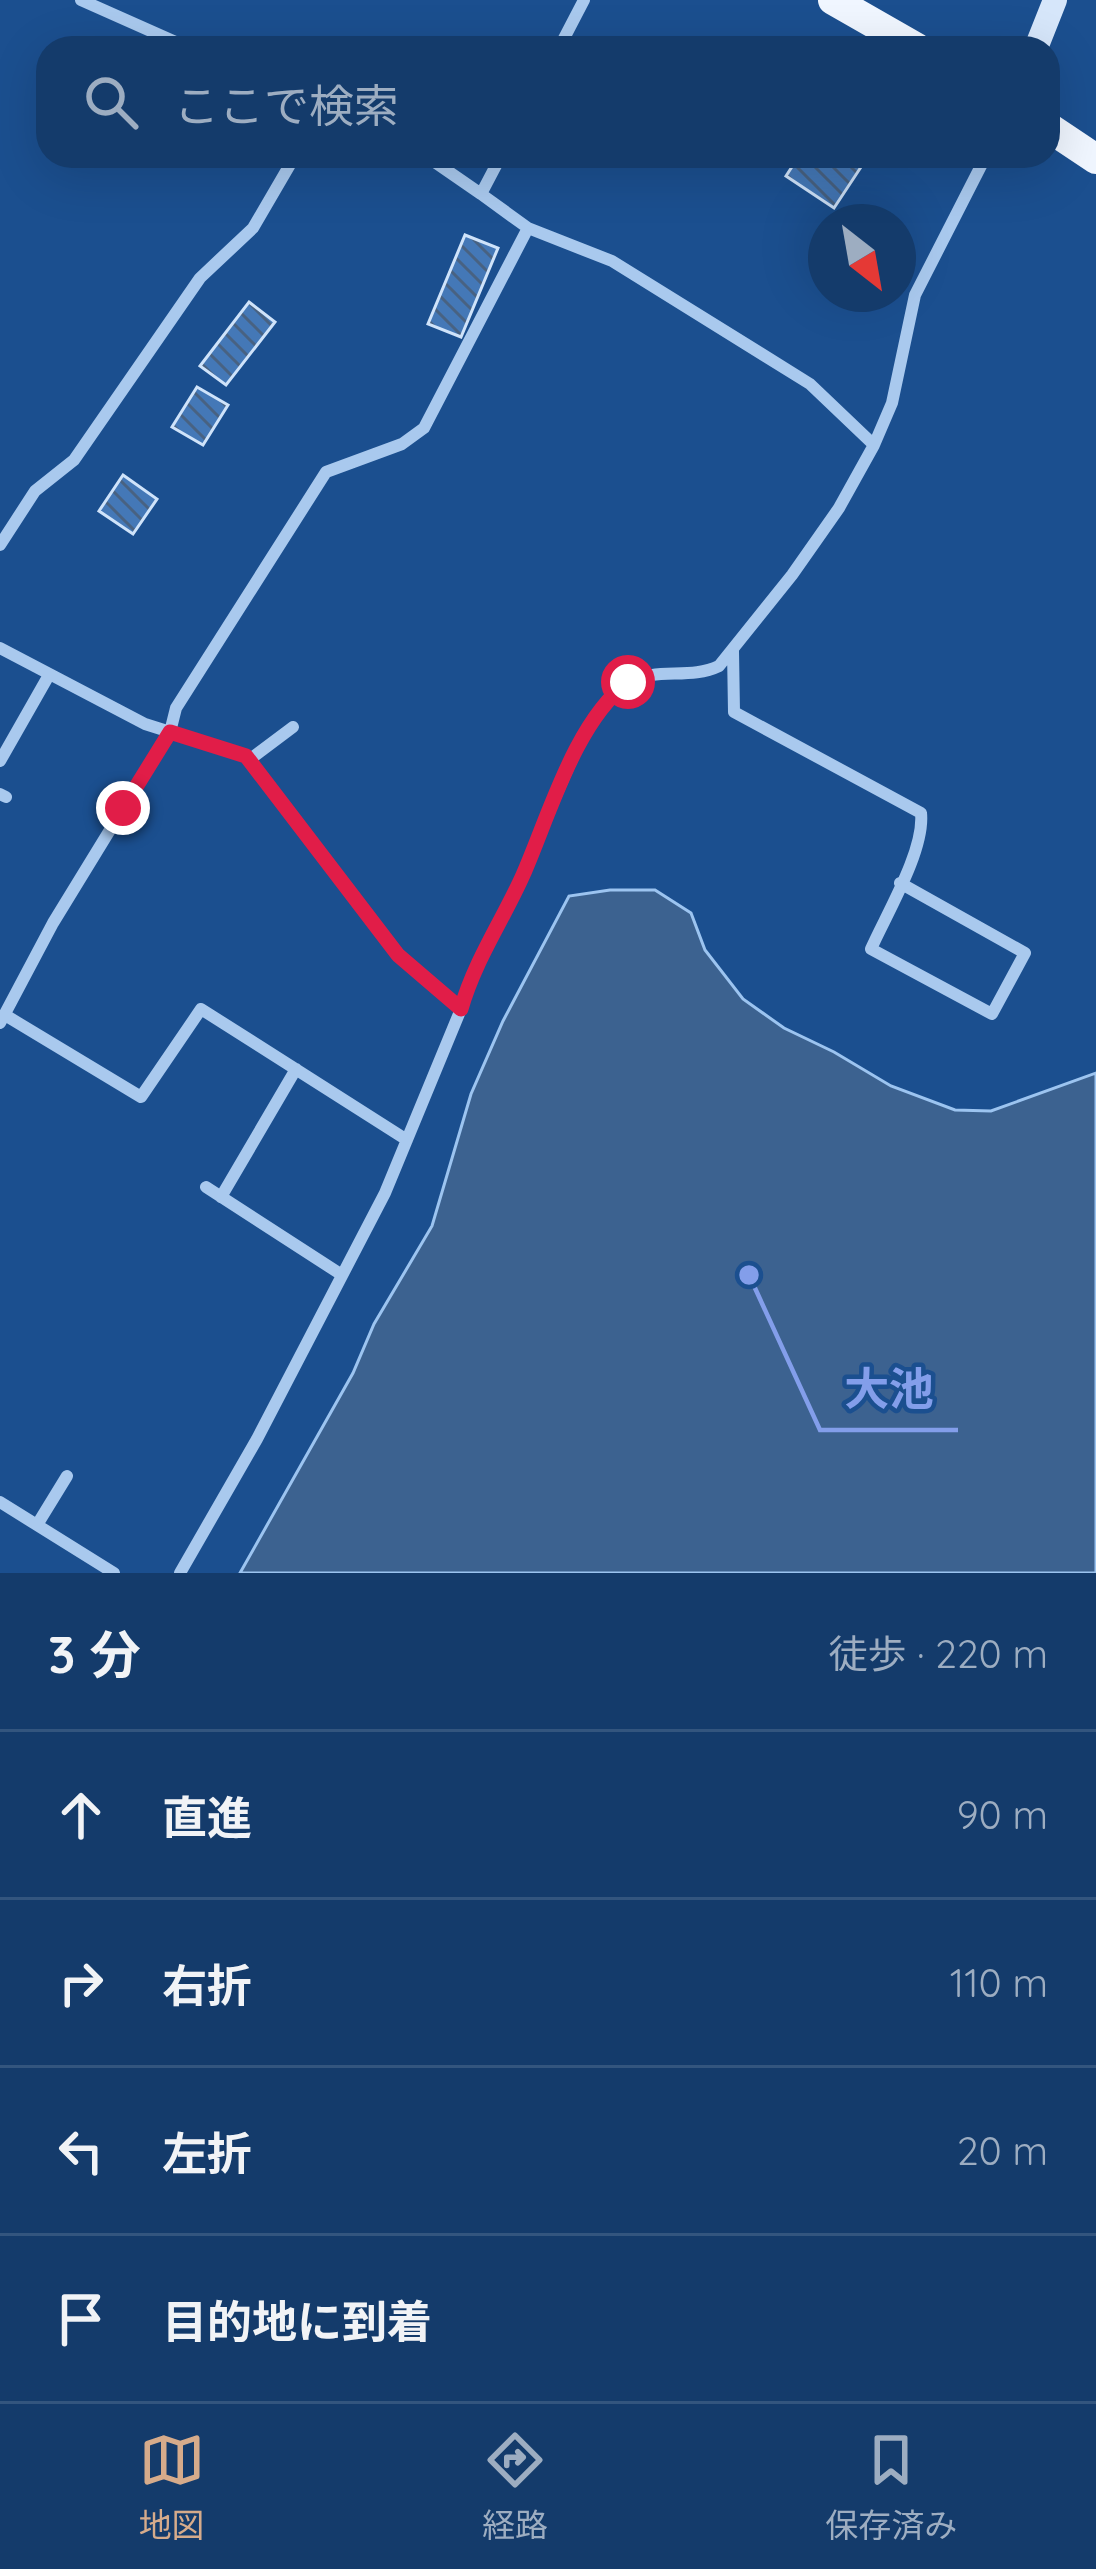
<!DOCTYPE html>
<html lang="ja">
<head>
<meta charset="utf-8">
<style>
	:root { --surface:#143b6b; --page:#214673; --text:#f1f3f6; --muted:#9dadc1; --line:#33557e; --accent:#d6ab8b }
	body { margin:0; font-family:Quicksand,"Noto Sans JP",sans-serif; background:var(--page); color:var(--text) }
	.compass { position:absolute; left:808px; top:204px; width:108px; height:108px; border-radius:50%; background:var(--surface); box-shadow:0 12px 48px #0002; rotate:149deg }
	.stop { position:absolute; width:36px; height:36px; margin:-27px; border:9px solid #e11d48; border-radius:50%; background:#fff }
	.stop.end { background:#e11d48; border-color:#fff; box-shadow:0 3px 12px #0008 }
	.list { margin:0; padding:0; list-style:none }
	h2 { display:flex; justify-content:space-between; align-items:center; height:156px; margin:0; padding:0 48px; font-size:51px }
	h2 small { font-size:39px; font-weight:400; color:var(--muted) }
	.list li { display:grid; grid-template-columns:78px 1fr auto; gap:36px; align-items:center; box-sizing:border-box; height:168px; padding:0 48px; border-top:3px solid var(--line) }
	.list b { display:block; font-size:45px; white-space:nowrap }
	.list em { font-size:39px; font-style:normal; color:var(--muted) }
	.icon { flex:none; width:66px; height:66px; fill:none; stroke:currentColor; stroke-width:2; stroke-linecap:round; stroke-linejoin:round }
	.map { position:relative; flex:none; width:1096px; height:1573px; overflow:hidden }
	.search { position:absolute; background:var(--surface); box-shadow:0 12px 48px #0002; left:36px; right:36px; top:36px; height:132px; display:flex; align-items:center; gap:30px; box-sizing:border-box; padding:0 42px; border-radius:36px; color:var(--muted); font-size:45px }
	.sheet { height:828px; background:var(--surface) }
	nav { display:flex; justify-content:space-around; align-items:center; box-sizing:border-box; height:168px; border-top:3px solid var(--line); background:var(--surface); font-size:33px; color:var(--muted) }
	nav a { display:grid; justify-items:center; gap:6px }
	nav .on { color:var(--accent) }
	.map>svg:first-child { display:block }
	.water { fill:#3c6290; stroke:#9cc4f0; stroke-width:3 }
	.building { fill:url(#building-back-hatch); stroke:#cfe3fa; stroke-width:3 }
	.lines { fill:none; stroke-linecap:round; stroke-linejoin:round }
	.street { stroke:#a9c9ee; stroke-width:12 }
	.secondary { stroke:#d6e6fa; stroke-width:24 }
	.primary { stroke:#f0f6ff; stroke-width:30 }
	.route { stroke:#e11d48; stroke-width:15 }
	.leader { fill:none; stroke:#839eea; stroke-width:4.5 }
	.callout-dot { fill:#839eea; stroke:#1b4f8f; stroke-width:4.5 }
	.callout-label { font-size:45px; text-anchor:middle; font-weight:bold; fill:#839eea; stroke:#1b4f8f; stroke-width:9; stroke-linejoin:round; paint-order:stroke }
</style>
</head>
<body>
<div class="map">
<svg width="1096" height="1573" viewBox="0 0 1096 1573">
	<defs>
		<pattern id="building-back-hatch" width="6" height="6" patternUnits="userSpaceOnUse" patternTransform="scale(3)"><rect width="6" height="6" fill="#4478b7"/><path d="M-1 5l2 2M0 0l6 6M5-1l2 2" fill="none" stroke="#486282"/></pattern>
	</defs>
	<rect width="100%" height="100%" fill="#1b4f8f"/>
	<path class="water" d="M610 890H655L691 913 705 950 743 999 784 1028 834 1052 891 1086 955 1110 991 1111 1096 1073V1573H240L353 1373 374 1324 432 1226 471 1094 503 1021 569 896Z"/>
	<path class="building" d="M799 156H851L863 164 834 208 786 176Z
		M465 235 498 248 461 337 428 324Z
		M249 302 275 322 226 385 200 366Z
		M197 387 228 405 203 445 172 427Z
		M123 475 157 499 133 534 99 511Z"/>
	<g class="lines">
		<path class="street" d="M81 0 189 48
			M559 48 584 0
			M426 156 481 194 501 156
			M481 194 528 228
			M0 545 35 491 74 460 200 278 253 228 295 156
			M0 648 145 724 246 756 398 955 461 1009
			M733 651 734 712 921 813C925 850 887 913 871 949L992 1014 1025 953 900 883
			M249 760 293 727
			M0 761 49 675
			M0 794 6 797
			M5 1015 141 1097 201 1009 407 1140
			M0 1023 53 923 170 732 176 708 326 472 402 444 424 428 528 228 612 261 810 384 874 445
			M206 1187 342 1275
			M221 1197 296 1069
			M0 1502 114 1573
			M37 1525 67 1476
			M180 1573 257 1439 385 1193 461 1009C474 964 499 925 519 883 544 834 581 707 629 682 657 667 690 680 719 666L792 575 839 508 874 445 892 403 915 295 986 156"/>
		<path class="secondary" d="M1036 48 1055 0"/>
		<path class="primary" d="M833 0 917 48
			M1048 127 1096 159"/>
	</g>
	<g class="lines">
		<path class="route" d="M123 808 170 732 246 756 398 955 461 1009C475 960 503 920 523 875 549 816 575 722 628 682"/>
	</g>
	<path class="leader" d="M749 1275L820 1430H958"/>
	<circle class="callout-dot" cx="749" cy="1275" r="12"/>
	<g class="callout-label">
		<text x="889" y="1405">大池</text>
	</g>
</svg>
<svg class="compass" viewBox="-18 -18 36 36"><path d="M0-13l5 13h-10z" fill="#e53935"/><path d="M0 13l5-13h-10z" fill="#9dadc1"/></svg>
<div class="stop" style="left:628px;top:682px"></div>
<div class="stop end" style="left:123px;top:808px"></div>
<div class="search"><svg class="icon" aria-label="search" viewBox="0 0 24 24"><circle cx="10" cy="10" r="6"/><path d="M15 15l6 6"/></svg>ここで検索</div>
</div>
<section class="sheet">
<h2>3 分<small>徒歩 · 220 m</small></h2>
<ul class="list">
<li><svg class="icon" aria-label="ahead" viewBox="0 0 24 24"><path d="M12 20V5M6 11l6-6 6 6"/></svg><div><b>直進</b></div><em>90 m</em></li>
<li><svg class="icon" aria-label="right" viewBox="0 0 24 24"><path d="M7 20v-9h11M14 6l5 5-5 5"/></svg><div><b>右折</b></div><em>110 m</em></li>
<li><svg class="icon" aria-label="left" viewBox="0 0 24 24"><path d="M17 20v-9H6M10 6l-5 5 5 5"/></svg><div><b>左折</b></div><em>20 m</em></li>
<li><svg class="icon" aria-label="arrive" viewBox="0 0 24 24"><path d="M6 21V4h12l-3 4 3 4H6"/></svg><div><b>目的地に到着</b></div></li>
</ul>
</section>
<nav>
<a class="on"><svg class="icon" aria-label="map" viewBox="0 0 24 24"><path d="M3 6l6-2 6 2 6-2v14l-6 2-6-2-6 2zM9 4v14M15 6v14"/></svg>地図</a>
<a><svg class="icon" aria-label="directions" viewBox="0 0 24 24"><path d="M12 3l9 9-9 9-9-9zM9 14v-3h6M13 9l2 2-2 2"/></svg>経路</a>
<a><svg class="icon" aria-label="saved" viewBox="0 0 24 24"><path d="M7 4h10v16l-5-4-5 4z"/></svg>保存済み</a>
</nav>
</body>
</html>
